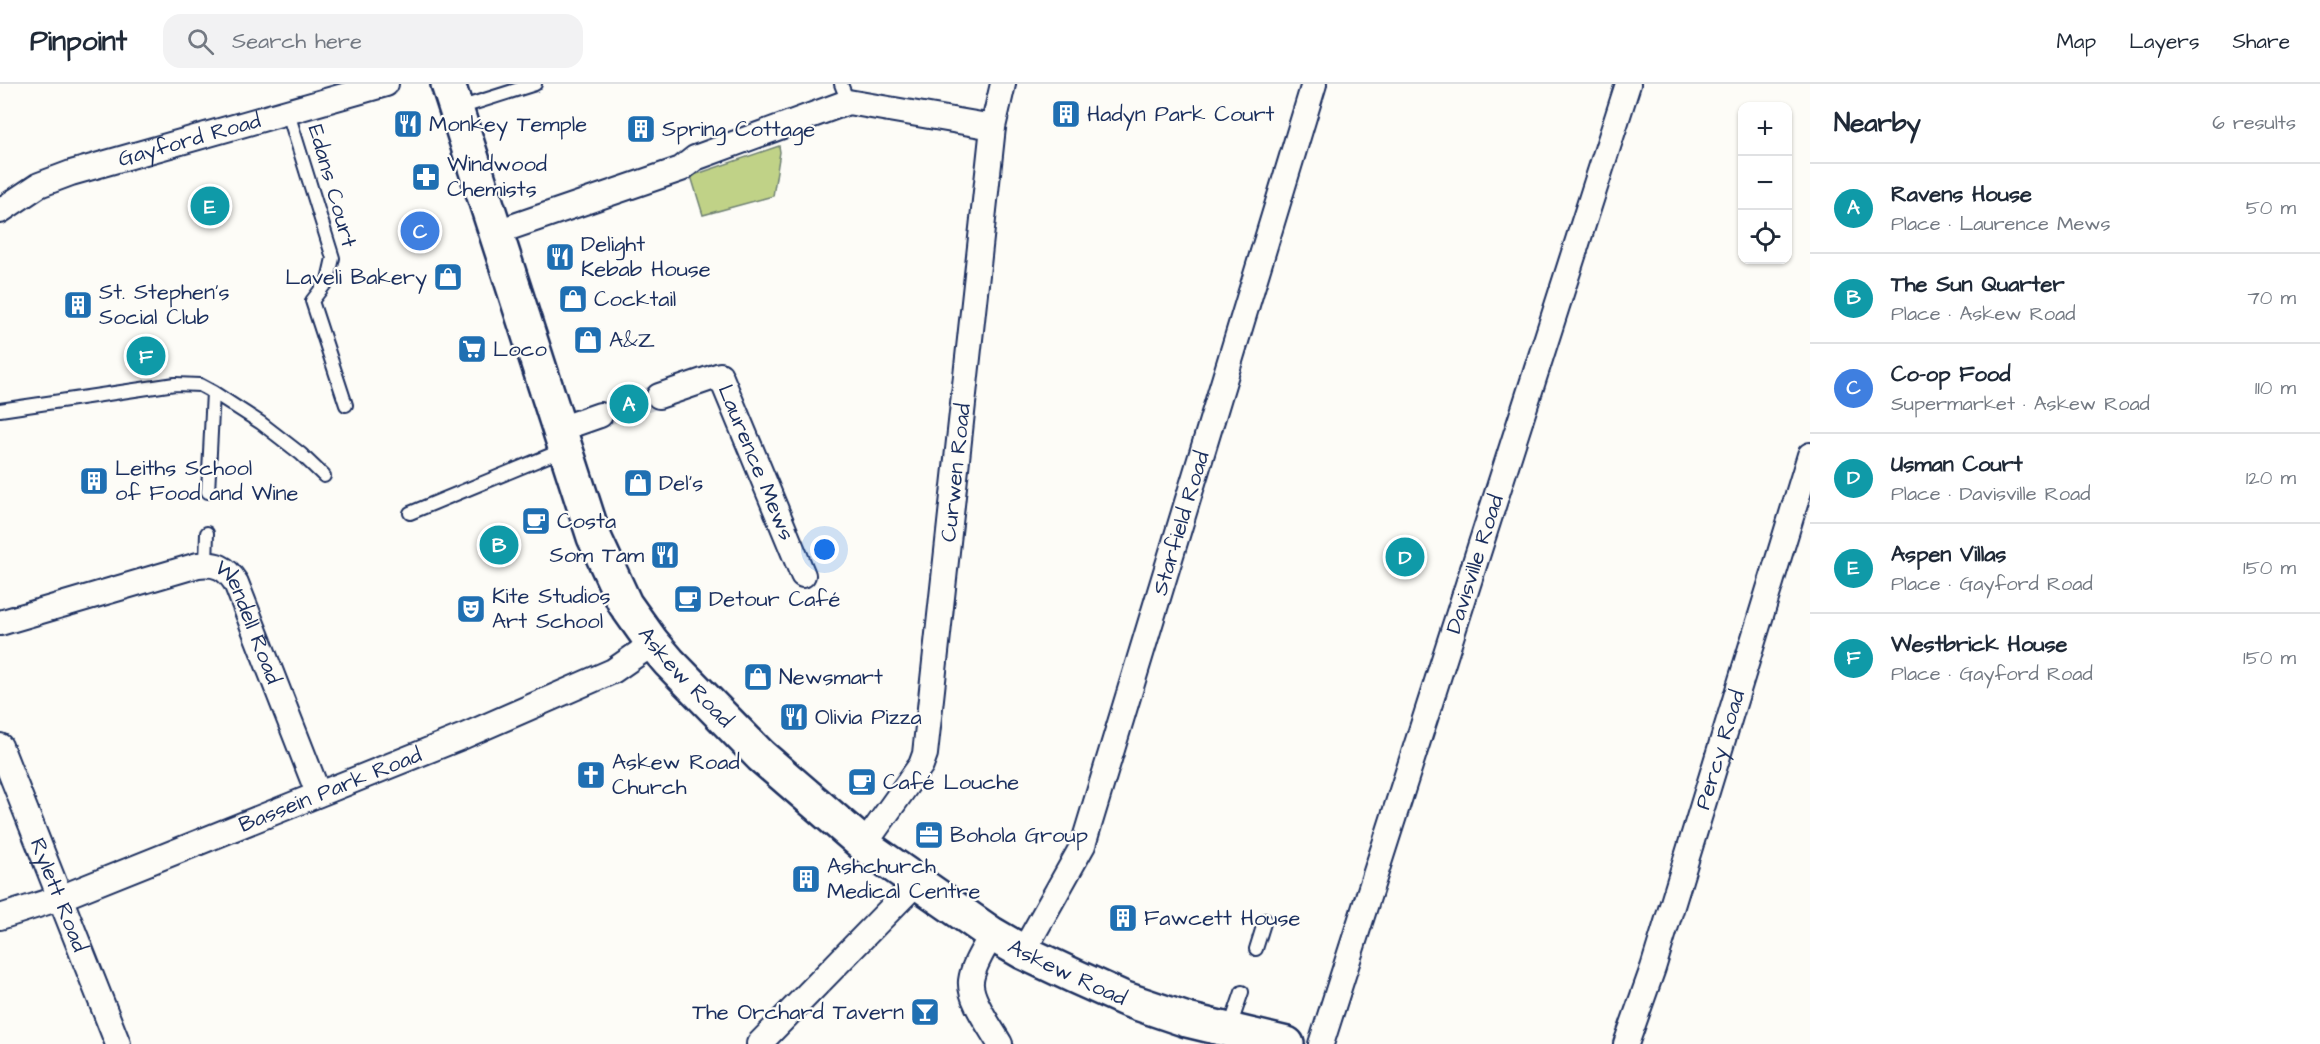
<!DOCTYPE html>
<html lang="en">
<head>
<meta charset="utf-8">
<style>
	:root { --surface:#fff; --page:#f2f2f3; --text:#1f2937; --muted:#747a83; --line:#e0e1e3; --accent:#2563eb }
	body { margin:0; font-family:"Architects Daughter",sans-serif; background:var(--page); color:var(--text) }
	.controls { position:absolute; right:18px; top:18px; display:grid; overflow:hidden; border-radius:12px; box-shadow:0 2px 4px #0004 }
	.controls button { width:54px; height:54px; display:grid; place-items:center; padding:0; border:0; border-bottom:2px solid var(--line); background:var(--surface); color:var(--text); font:30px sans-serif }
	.you { position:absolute; left:825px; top:466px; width:21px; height:21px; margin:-15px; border:4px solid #fff; border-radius:50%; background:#1a73e8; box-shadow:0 0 0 9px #1a73e833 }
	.badge { display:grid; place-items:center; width:39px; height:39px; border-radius:50%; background:var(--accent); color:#fff; font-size:20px; font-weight:700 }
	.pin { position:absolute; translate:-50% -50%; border:3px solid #fff; box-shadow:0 2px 6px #0006 }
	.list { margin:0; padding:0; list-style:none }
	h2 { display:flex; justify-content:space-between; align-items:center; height:78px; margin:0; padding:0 24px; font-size:26px }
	h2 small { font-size:20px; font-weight:400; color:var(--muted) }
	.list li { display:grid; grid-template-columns:39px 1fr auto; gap:18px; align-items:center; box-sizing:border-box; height:90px; padding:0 24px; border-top:2px solid var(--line) }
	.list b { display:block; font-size:22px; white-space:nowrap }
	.list p { margin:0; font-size:20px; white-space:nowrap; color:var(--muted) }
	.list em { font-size:20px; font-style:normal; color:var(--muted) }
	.icon { flex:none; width:33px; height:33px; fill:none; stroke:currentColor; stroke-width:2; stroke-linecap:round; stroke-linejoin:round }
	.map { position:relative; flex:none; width:1810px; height:960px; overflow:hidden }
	header { display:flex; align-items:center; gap:36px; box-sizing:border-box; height:84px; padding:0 30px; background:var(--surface); border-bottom:2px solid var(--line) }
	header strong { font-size:28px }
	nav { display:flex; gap:33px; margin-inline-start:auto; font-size:21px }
	.search { width:420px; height:54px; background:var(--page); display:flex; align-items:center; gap:15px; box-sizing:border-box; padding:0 21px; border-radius:18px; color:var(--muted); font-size:22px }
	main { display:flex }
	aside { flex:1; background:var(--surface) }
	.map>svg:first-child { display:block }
	.green { fill:#c0d287; stroke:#6e8072; stroke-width:1.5 }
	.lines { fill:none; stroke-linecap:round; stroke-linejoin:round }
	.minor-tunnel { stroke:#d0d3d8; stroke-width:24; stroke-dasharray:24 12; stroke-linecap:butt }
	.service-casing { stroke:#1b2f5e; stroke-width:16 }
	.minor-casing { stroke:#1b2f5e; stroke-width:28 }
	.secondary-casing { stroke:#1b2f5e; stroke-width:38 }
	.service { stroke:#fdfcf7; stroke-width:12 }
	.minor { stroke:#fdfcf7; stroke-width:24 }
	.secondary { stroke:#fdfcf7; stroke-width:33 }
	.labels { text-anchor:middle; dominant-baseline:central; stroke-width:4.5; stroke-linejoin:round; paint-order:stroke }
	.poi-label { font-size:22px; fill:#1b2f5e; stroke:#fdfcf7; text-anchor:start }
	.street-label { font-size:22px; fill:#1b2f5e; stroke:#fdfcf7 }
</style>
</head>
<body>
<header>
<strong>Pinpoint</strong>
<div class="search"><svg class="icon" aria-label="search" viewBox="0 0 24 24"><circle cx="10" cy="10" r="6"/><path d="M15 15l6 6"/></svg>Search here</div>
<nav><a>Map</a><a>Layers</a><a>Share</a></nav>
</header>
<main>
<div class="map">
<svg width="1810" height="960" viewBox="0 0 1810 960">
	<rect width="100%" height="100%" fill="#fdfcf7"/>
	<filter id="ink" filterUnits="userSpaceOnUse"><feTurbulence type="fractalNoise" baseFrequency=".0167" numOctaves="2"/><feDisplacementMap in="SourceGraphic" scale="12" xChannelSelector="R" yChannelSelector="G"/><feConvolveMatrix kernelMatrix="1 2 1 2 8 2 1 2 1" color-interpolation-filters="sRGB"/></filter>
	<g filter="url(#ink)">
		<path class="green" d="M779 62 780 68 773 112 703 131 691 92Z"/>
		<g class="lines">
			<path class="minor-tunnel" d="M600 331 659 312"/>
			<g class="service-casing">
				<path id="service" d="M841 0 848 18
					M459 24 535 0
					M288 29 333 174 328 196 312 217 346 321
					M0 326 175 300 200 301 213 308 261 339 301 370 324 392
					M208 408 213 308
					M410 429 565 365
					M206 480 207 449
					M1256 865 1265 836
					M1229 946 1242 908"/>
			</g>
			<g class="minor-casing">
				<g id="minor">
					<path id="s1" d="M0 127 39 101 71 89 386 0"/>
					<path d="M497 148 681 85 695 74 848 18 993 43"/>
					<path id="s2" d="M659 312 720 291 803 491"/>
					<path d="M560 345 600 331"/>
					<path id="s3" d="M0 539 198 481C216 479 226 483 236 499L318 709"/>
					<path id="s4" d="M0 662 118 960"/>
					<path id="s5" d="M864 761 921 681 925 670 993 43 1003 0"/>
					<path id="s6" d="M0 833 60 814 464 652 613 587 639 569 652 558"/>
					<path d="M992 850C985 864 973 880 971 897 969 915 991 944 1000 960"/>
					<path id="s7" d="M1023 868 1083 761 1314 0"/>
					<path d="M759 960 916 799"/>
					<path id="s8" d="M1321 960 1628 0"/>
					<path id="s9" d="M1626 960 1653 884 1810 371"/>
				</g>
			</g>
			<g class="secondary-casing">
				<g id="secondary">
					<path id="s10" d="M448 0 594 453 625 520 652 558 669 578 761 672 864 761 992 850 1023 868 1074 892 1125 915 1187 936 1287 960"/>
				</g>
			</g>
			<use href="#service" class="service"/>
			<use href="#minor" class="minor"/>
			<use href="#secondary" class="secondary"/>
		</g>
	</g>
	<defs>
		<g id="building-square" transform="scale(1.5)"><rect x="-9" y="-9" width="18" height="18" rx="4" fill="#1f6fb2" stroke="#fdfcf7"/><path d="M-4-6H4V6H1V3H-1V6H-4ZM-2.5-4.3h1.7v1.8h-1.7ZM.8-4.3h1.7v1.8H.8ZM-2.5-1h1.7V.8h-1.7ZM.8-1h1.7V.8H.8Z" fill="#fff"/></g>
		<g id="restaurant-square" transform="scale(1.5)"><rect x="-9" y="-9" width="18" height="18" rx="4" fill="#1f6fb2" stroke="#fdfcf7"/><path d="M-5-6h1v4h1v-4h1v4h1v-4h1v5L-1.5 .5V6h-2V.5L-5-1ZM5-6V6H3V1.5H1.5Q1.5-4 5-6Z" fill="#fff"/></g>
		<g id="pharmacy-square" transform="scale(1.5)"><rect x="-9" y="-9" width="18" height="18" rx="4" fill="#1f6fb2" stroke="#fdfcf7"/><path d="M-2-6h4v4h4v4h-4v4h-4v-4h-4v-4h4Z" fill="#fff"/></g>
		<g id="shop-square" transform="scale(1.5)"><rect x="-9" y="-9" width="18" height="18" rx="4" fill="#1f6fb2" stroke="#fdfcf7"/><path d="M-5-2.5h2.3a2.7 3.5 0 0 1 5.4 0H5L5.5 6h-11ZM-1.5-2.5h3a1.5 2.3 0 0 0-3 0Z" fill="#fff"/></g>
		<g id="supermarket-square" transform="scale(1.5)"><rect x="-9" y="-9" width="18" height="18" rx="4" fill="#1f6fb2" stroke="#fdfcf7"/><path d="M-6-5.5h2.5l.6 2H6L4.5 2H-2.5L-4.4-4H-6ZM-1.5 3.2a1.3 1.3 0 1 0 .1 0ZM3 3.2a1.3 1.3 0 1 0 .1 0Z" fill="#fff"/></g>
		<g id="cafe-square" transform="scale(1.5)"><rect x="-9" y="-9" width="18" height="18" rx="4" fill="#1f6fb2" stroke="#fdfcf7"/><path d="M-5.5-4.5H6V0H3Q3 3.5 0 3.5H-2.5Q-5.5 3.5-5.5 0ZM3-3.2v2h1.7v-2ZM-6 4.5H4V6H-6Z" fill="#fff"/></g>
		<g id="theatre-square" transform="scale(1.5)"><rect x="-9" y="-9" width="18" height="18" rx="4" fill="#1f6fb2" stroke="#fdfcf7"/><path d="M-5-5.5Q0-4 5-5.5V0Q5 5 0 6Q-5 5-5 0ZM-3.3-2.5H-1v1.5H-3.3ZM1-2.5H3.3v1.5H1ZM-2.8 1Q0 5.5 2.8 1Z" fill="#fff"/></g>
		<g id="church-square" transform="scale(1.5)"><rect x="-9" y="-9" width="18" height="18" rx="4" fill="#1f6fb2" stroke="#fdfcf7"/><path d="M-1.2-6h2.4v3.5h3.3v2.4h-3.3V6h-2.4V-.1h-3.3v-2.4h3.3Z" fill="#fff"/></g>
		<g id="office-square" transform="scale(1.5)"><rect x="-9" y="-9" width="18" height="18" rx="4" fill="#1f6fb2" stroke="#fdfcf7"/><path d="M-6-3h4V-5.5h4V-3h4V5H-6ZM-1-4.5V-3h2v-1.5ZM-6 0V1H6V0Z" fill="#fff"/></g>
		<g id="bar-square" transform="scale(1.5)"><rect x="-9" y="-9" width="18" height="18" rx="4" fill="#1f6fb2" stroke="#fdfcf7"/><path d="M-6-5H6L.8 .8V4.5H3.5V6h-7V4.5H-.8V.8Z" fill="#fff"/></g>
	</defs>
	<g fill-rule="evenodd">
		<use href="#building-square" x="1066" y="30"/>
		<use href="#restaurant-square" x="408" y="40"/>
		<use href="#building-square" x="641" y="45"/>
		<use href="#pharmacy-square" x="426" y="93"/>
		<use href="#restaurant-square" x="560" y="173"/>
		<use href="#shop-square" x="448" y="193"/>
		<use href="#shop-square" x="573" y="215"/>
		<use href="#building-square" x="78" y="221"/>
		<use href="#shop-square" x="588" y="256"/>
		<use href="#supermarket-square" x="472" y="265"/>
		<use href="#building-square" x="94" y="397"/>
		<use href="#shop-square" x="638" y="399"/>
		<use href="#cafe-square" x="536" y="437"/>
		<use href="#restaurant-square" x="665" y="471"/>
		<use href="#cafe-square" x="688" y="515"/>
		<use href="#theatre-square" x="471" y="525"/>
		<use href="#shop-square" x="758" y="593"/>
		<use href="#restaurant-square" x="794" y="633"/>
		<use href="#church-square" x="591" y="691"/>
		<use href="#cafe-square" x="862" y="698"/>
		<use href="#office-square" x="929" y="751"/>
		<use href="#building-square" x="806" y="795"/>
		<use href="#building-square" x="1123" y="834"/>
		<use href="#bar-square" x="925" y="928"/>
	</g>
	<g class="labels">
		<g class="poi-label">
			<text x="1087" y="30">Hadyn Park Court</text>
			<text x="429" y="40">Monkey Temple</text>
			<text x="662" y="45">Spring Cottage</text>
			<text x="447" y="80">Windwood<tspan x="447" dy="25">Chemists</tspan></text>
			<text x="581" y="160">Delight<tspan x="581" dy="25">Kebab House</tspan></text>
			<text x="427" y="193" text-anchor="end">Laveli Bakery</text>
			<text x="99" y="208">St. Stephen's<tspan x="99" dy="25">Social Club</tspan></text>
			<text x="594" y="215">Cocktail</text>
			<text x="609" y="256">A&amp;Z</text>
			<text x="493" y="265">Loco</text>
			<text x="115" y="384">Leiths School<tspan x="115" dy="25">of Food and Wine</tspan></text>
			<text x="659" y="399">Del's</text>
			<text x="557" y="437">Costa</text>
			<text x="644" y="471" text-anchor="end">Som Tam</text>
			<text x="492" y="512">Kite Studios<tspan x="492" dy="25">Art School</tspan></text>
			<text x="709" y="515">Detour Café</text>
			<text x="779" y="593">Newsmart</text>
			<text x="815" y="633">Olivia Pizza</text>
			<text x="612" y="678">Askew Road<tspan x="612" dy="25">Church</tspan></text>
			<text x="883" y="698">Café Louche</text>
			<text x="950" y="751">Bohola Group</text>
			<text x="827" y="782">Ashchurch<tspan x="827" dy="25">Medical Centre</tspan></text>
			<text x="1144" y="834">Fawcett House</text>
			<text x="904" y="928" text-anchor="end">The Orchard Tavern</text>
		</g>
		<g class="street-label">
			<text stroke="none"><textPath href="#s1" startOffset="204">Gayford Road</textPath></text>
			<text transform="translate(332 102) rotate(74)">Edans Court</text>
			<text stroke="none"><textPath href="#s2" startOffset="159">Laurence Mews</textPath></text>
			<text stroke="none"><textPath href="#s5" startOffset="393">Curwen Road</textPath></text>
			<text stroke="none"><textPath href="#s7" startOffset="459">Starfield Road</textPath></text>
			<text stroke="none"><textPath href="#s8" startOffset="504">Davisville Road</textPath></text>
			<text stroke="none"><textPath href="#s3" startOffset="292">Wendell Road</textPath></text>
			<text stroke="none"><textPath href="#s10" startOffset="645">Askew Road</textPath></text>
			<text stroke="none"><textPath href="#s9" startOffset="309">Percy Road</textPath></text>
			<text stroke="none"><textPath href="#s6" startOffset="354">Bassein Park Road</textPath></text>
			<text stroke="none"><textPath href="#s4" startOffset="160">Rylett Road</textPath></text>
			<text stroke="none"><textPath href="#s10" startOffset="1131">Askew Road</textPath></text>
		</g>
	</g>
</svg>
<div class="controls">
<button>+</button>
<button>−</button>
<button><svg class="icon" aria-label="locate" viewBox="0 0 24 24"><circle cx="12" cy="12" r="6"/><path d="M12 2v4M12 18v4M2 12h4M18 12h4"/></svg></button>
</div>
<div class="you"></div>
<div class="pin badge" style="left:629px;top:320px;background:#0f9aa8">A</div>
<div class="pin badge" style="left:499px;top:461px;background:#0f9aa8">B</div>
<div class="pin badge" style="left:420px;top:147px;background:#3f7fe0">C</div>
<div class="pin badge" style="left:1405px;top:473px;background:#0f9aa8">D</div>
<div class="pin badge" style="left:210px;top:122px;background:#0f9aa8">E</div>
<div class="pin badge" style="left:146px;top:272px;background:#0f9aa8">F</div>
</div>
<aside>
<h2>Nearby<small>6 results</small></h2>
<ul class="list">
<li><span class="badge" style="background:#0f9aa8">A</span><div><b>Ravens House</b><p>Place · Laurence Mews</p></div><em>50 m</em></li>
<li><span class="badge" style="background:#0f9aa8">B</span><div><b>The Sun Quarter</b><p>Place · Askew Road</p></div><em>70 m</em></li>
<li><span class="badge" style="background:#3f7fe0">C</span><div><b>Co-op Food</b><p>Supermarket · Askew Road</p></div><em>110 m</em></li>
<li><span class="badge" style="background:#0f9aa8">D</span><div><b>Usman Court</b><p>Place · Davisville Road</p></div><em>120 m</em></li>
<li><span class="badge" style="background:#0f9aa8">E</span><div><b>Aspen Villas</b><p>Place · Gayford Road</p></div><em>150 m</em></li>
<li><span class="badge" style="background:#0f9aa8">F</span><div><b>Westbrick House</b><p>Place · Gayford Road</p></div><em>150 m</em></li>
</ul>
</aside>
</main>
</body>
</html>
